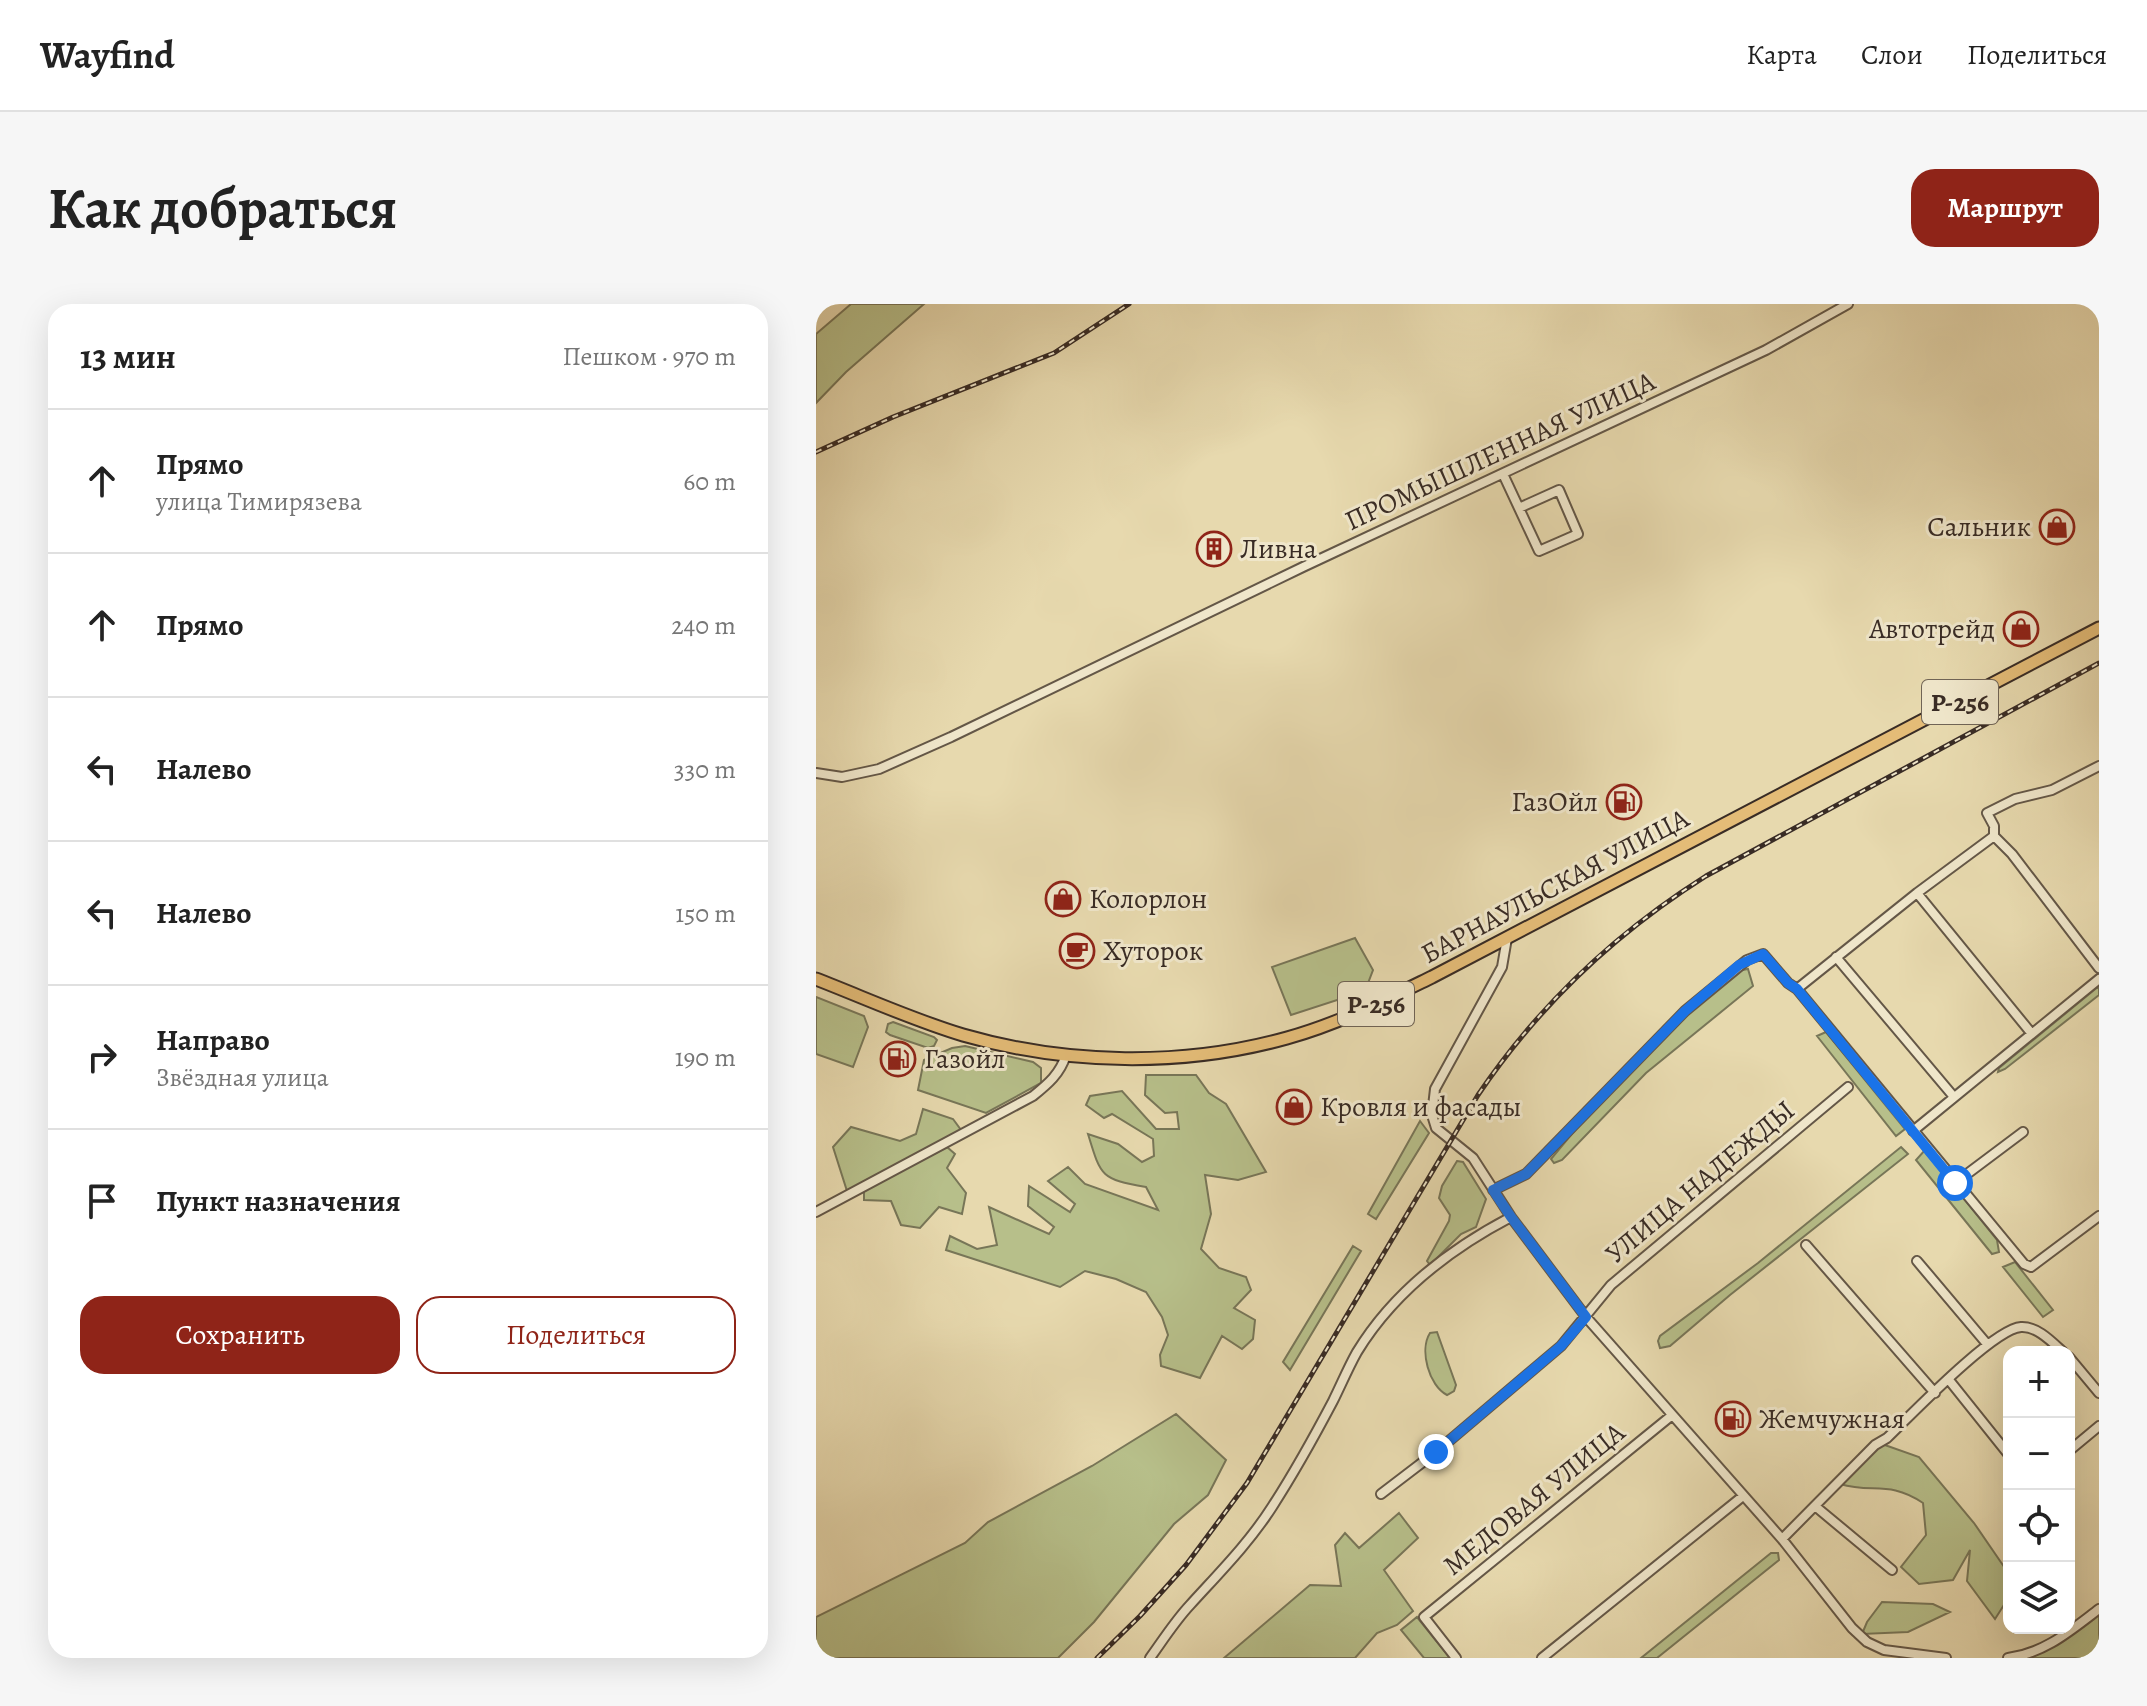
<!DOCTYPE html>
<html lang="ru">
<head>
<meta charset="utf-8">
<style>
	:root { --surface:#fff; --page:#f6f6f6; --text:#222; --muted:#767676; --line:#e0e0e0; --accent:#8f2418 }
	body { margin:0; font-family:Alegreya,serif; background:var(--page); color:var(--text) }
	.controls { position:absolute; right:24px; bottom:24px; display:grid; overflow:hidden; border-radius:16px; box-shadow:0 8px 32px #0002 }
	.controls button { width:72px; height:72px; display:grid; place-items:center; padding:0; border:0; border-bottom:2px solid var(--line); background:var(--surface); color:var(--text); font:40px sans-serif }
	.stop { position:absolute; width:24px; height:24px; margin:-18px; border:6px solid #1a73e8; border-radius:50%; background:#fff }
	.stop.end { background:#1a73e8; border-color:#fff; box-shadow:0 2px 8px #0008 }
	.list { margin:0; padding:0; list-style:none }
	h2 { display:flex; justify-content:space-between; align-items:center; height:104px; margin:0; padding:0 32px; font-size:34px }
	h2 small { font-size:26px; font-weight:400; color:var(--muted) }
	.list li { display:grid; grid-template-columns:52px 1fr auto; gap:24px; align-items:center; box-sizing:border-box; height:144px; padding:0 32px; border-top:2px solid var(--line) }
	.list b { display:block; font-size:30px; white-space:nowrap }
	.list p { margin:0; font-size:26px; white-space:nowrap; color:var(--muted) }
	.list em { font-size:26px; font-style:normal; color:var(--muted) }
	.actions { display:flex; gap:16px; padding:24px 32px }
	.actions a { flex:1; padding:18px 0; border:2px solid var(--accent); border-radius:24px; text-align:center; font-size:28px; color:var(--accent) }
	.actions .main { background:var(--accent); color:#fff }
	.icon { flex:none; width:44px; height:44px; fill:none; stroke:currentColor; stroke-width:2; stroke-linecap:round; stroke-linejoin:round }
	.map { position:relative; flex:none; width:1283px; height:1354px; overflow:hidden; border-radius:24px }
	header { display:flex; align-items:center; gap:48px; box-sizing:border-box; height:112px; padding:0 40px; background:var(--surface); border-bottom:2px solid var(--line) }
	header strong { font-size:38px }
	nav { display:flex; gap:44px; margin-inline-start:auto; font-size:28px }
	.intro { display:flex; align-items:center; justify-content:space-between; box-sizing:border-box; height:192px; padding:0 48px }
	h1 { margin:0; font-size:56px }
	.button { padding:20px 36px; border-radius:24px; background:var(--accent); color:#fff; font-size:28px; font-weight:700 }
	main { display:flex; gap:48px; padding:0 48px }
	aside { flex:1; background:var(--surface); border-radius:24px; box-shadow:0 8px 32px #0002 }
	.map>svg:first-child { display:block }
	.green { fill:#b7bf8a; stroke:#787658; stroke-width:2 }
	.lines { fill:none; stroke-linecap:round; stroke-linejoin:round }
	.minor-casing { stroke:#645747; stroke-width:12 }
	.highway-casing { stroke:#392c25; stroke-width:15 }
	.minor { stroke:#efe6ca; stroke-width:8 }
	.highway { stroke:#e4bc77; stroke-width:11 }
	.rail-casing { stroke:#392c25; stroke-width:5 }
	.rail { stroke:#efe6ca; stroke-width:2; stroke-dasharray:6; stroke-linecap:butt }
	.route { stroke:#1a73e8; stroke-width:10 }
	.labels { text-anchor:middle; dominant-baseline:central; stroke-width:6; stroke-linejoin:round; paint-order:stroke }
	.shield { fill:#efe6ca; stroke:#706456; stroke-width:2 }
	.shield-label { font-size:26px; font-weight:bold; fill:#392c25 }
	.street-label { font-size:28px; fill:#392c25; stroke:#efe6ca }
	.poi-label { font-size:28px; fill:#392c25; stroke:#efe6ca; text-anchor:start }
</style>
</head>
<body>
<header>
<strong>Wayfind</strong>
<nav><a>Карта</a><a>Слои</a><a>Поделиться</a></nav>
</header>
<div class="intro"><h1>Как добраться</h1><a class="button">Маршрут</a></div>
<main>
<aside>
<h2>13 мин<small>Пешком · 970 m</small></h2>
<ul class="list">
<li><svg class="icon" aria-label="ahead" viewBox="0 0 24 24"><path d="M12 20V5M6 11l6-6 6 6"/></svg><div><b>Прямо</b><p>улица Тимирязева</p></div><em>60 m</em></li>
<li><svg class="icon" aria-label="ahead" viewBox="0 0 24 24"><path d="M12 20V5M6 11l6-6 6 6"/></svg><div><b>Прямо</b></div><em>240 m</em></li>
<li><svg class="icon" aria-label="left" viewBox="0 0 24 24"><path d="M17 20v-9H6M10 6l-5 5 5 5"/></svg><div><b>Налево</b></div><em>330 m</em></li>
<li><svg class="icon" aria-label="left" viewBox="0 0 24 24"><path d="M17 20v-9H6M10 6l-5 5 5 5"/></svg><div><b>Налево</b></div><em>150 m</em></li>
<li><svg class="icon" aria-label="right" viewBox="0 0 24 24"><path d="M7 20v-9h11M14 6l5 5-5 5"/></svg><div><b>Направо</b><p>Звёздная улица</p></div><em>190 m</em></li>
<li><svg class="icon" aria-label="arrive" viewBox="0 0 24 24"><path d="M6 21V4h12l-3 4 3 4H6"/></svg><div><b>Пункт назначения</b></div></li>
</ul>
<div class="actions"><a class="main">Сохранить</a><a>Поделиться</a></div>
</aside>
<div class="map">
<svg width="1283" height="1354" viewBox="0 0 1283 1354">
	<rect width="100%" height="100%" fill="#e7d9ae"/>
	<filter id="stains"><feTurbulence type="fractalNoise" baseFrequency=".0025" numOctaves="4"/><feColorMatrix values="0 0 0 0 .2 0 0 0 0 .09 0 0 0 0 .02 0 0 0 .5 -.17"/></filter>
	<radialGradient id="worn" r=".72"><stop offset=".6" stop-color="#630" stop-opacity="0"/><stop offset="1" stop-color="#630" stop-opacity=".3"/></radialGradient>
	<path class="green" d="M35 0H108L30 68 0 99V30Z
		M539 634 557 666 549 687 475 711 456 663Z
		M932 665 937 682 830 769 746 856 738 859 735 855 808 767 921 667Z
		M1283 682V691L1189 765 1182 768 1183 764Z
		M0 693 48 712 52 723 37 763 0 750Z
		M77 718 118 733 121 736 118 742 112 744 74 731 70 728 72 720Z
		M1010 728 1089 825 1080 832 1001 732Z
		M149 742 217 758 225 764V779L170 809 102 786 108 756 136 744Z
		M330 771H380L393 789 410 800 450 868 422 876 389 871 395 910 385 945 403 964 430 973 435 986 418 1004 439 1016 437 1035 426 1045 406 1032 384 1074 345 1062 344 1051 352 1031 346 1013 330 988 300 975 269 967 244 983 130 946 134 932 161 945 181 941 173 903 233 930 238 923 212 902 213 882 254 908 259 900 232 877 252 863 269 880 342 906 330 883C285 875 285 873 272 830L302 840 326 858 338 852 337 835 296 810 288 814 270 801 274 792 306 787 340 825H363L361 808 349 809 329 791Z
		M107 805 137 815 145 826 31 887 17 843 35 823 84 837 100 830Z
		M604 817 613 829 560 915 552 910Z
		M131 843 139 850 131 864 150 889 146 910 123 903 104 924 85 921 75 897 48 896V886Z
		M1085 843 1092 850 914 991 854 1042 844 1044 842 1037 844 1032 942 959Z
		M1109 846 1181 936 1183 948 1176 950 1100 856Z
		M641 857 647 858 670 895 660 923 645 930 614 961 611 957 633 917 634 911 623 894 626 882Z
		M537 942 545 947 474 1066 467 1058Z
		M1199 958 1237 1006 1227 1013 1187 963Z
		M621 1028 640 1081 638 1087 631 1091C613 1082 603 1046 614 1029Z
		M360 1110 410 1156 392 1191 358 1220 278 1318 242 1354H0V1313L149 1239 172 1218 276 1162Z
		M1066 1140 1103 1153 1158 1219 1193 1270V1293L1179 1315 1151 1277 1154 1246 1137 1276 1103 1280 1085 1263 1110 1231 1107 1199C1072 1176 1057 1190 1024 1180Z
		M583 1209 602 1234 568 1266 597 1307 581 1321 561 1329 539 1354H408L494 1281 525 1282 519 1241 529 1229 543 1244Z
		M955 1249H962L963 1256 841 1354H825Z
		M1066 1298 1117 1300 1134 1308 1092 1328 1046 1330 1051 1318Z
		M1283 1309V1354H1205L1206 1351 1242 1340Z
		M601 1313 634 1354H608L585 1326Z"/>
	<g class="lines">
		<g class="minor-casing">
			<path id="minor" d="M687 170 723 247 762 230 743 186 703 204
				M0 469 26 473 63 465 135 433 487 263 950 46 1032 0
				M1178 532 1196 550 1283 664
				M1101 589 1216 730
				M691 634 686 663 619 785 616 811 620 824 657 854 695 913 770 1013 966 1235 1036 1324 1051 1338 1068 1346 1130 1354
				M1020 653 1138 793
				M981 685 1101 589 1178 532V522L1171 509 1199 495 1236 486 1283 462
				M1097 827 1283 675
				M1139 879 1207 828
				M677 886 710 870 869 707 931 656 947 650 972 679 981 685 1208 960 1215 963 1283 912
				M0 908 217 792C232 780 244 770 250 751
				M990 941 1119 1089
				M1101 957 1171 1040
				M1253 1053 1283 1089
				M1133 1076 1193 1151
				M1253 1147 1283 1122
				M565 1190 620 1148 745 1042 795 981 1032 783
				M999 1202 1076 1266
				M966 1235 1059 1141 1071 1134C1095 1111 1177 1025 1205 1023 1221 1022 1236 1038 1247 1048
				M334 1354C347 1336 359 1317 374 1301 403 1269 433 1239 456 1203 478 1169 498 1133 517 1097 525 1081 532 1064 541 1048 577 989 634 945 695 913
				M640 1354 608 1313 855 1112
				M726 1354 927 1192
				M1192 1354C1229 1349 1254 1327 1283 1305"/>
		</g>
		<g class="highway-casing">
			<path id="highway" d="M0 675C49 694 97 716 147 731 251 761 367 763 471 734 522 720 569 696 616 673L1283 324"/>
		</g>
		<use href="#minor" class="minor"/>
		<use href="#highway" class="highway"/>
		<g class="rail-casing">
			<path id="rail" d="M0 148 77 113 238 49 313 0
				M281 1354 324 1312 370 1261 431 1179 662 791C723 701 798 630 890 572L1283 359"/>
		</g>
		<use href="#rail" class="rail"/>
	</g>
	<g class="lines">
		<path class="route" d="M620 1148 745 1042 770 1013 695 913 677 886 710 870 869 707 923 661 947 650 972 679 981 685 1139 879"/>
	</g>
	<defs>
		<g id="shop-ring" transform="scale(1.8)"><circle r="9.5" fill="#efe6ca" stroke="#8f2418" stroke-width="1.5"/><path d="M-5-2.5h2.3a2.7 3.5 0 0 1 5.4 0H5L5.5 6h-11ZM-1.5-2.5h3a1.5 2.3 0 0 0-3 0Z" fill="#8f2418"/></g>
		<g id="building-ring" transform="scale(1.8)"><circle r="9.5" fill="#efe6ca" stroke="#8f2418" stroke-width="1.5"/><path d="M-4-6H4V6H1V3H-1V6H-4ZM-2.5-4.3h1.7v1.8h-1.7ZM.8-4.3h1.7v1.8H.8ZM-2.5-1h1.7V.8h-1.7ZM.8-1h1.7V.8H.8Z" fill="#8f2418"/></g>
		<g id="fuel-ring" transform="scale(1.8)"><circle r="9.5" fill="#efe6ca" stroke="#8f2418" stroke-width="1.5"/><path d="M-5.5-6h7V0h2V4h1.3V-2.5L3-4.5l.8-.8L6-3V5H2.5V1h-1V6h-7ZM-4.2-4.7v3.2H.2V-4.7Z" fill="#8f2418"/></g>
		<g id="cafe-ring" transform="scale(1.8)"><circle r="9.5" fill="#efe6ca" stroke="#8f2418" stroke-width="1.5"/><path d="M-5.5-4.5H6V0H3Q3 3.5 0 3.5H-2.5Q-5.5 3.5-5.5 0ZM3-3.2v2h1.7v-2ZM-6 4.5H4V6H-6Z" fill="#8f2418"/></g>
	</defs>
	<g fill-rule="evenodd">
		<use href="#shop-ring" x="1241" y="223"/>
		<use href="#building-ring" x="398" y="245"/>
		<use href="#shop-ring" x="1205" y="325"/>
		<use href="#fuel-ring" x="808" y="498"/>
		<use href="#shop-ring" x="247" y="595"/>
		<use href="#cafe-ring" x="261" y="647"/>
		<use href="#fuel-ring" x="82" y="755"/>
		<use href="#shop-ring" x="478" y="803"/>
		<use href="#fuel-ring" x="917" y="1115"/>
	</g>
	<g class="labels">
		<g class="shield">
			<rect x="1106" y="376" width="76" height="44" rx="6"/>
			<rect x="522" y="678" width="76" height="44" rx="6"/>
		</g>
		<g class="shield-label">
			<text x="1144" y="398">Р-256</text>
			<text x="560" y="700">Р-256</text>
		</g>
		<g class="street-label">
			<text transform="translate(684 147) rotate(-25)">ПРОМЫШЛЕННАЯ УЛИЦА</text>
			<text transform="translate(739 582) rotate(-28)">БАРНАУЛЬСКАЯ УЛИЦА</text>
			<text transform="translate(884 878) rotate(-40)">УЛИЦА НАДЕЖДЫ</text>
			<text transform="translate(718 1195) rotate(-39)">МЕДОВАЯ УЛИЦА</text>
		</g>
		<g class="poi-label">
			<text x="1215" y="223" text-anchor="end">Сальник</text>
			<text x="424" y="245">Ливна</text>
			<text x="1179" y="325" text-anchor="end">Автотрейд</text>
			<text x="782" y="498" text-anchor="end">ГазОйл</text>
			<text x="273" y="595">Колорлон</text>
			<text x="287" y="647">Хуторок</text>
			<text x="108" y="755">Газойл</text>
			<text x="504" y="803">Кровля и фасады</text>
			<text x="943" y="1115">Жемчужная</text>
		</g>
	</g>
	<rect width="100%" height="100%" filter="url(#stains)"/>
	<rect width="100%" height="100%" fill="url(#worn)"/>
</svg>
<div class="controls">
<button>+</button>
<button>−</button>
<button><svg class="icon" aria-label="locate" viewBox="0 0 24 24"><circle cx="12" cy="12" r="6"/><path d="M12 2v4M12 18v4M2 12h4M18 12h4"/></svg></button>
<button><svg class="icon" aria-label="layers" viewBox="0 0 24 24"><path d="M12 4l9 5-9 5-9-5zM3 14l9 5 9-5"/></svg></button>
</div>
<div class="stop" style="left:1139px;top:879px"></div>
<div class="stop end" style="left:620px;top:1148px"></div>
</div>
</main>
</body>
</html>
